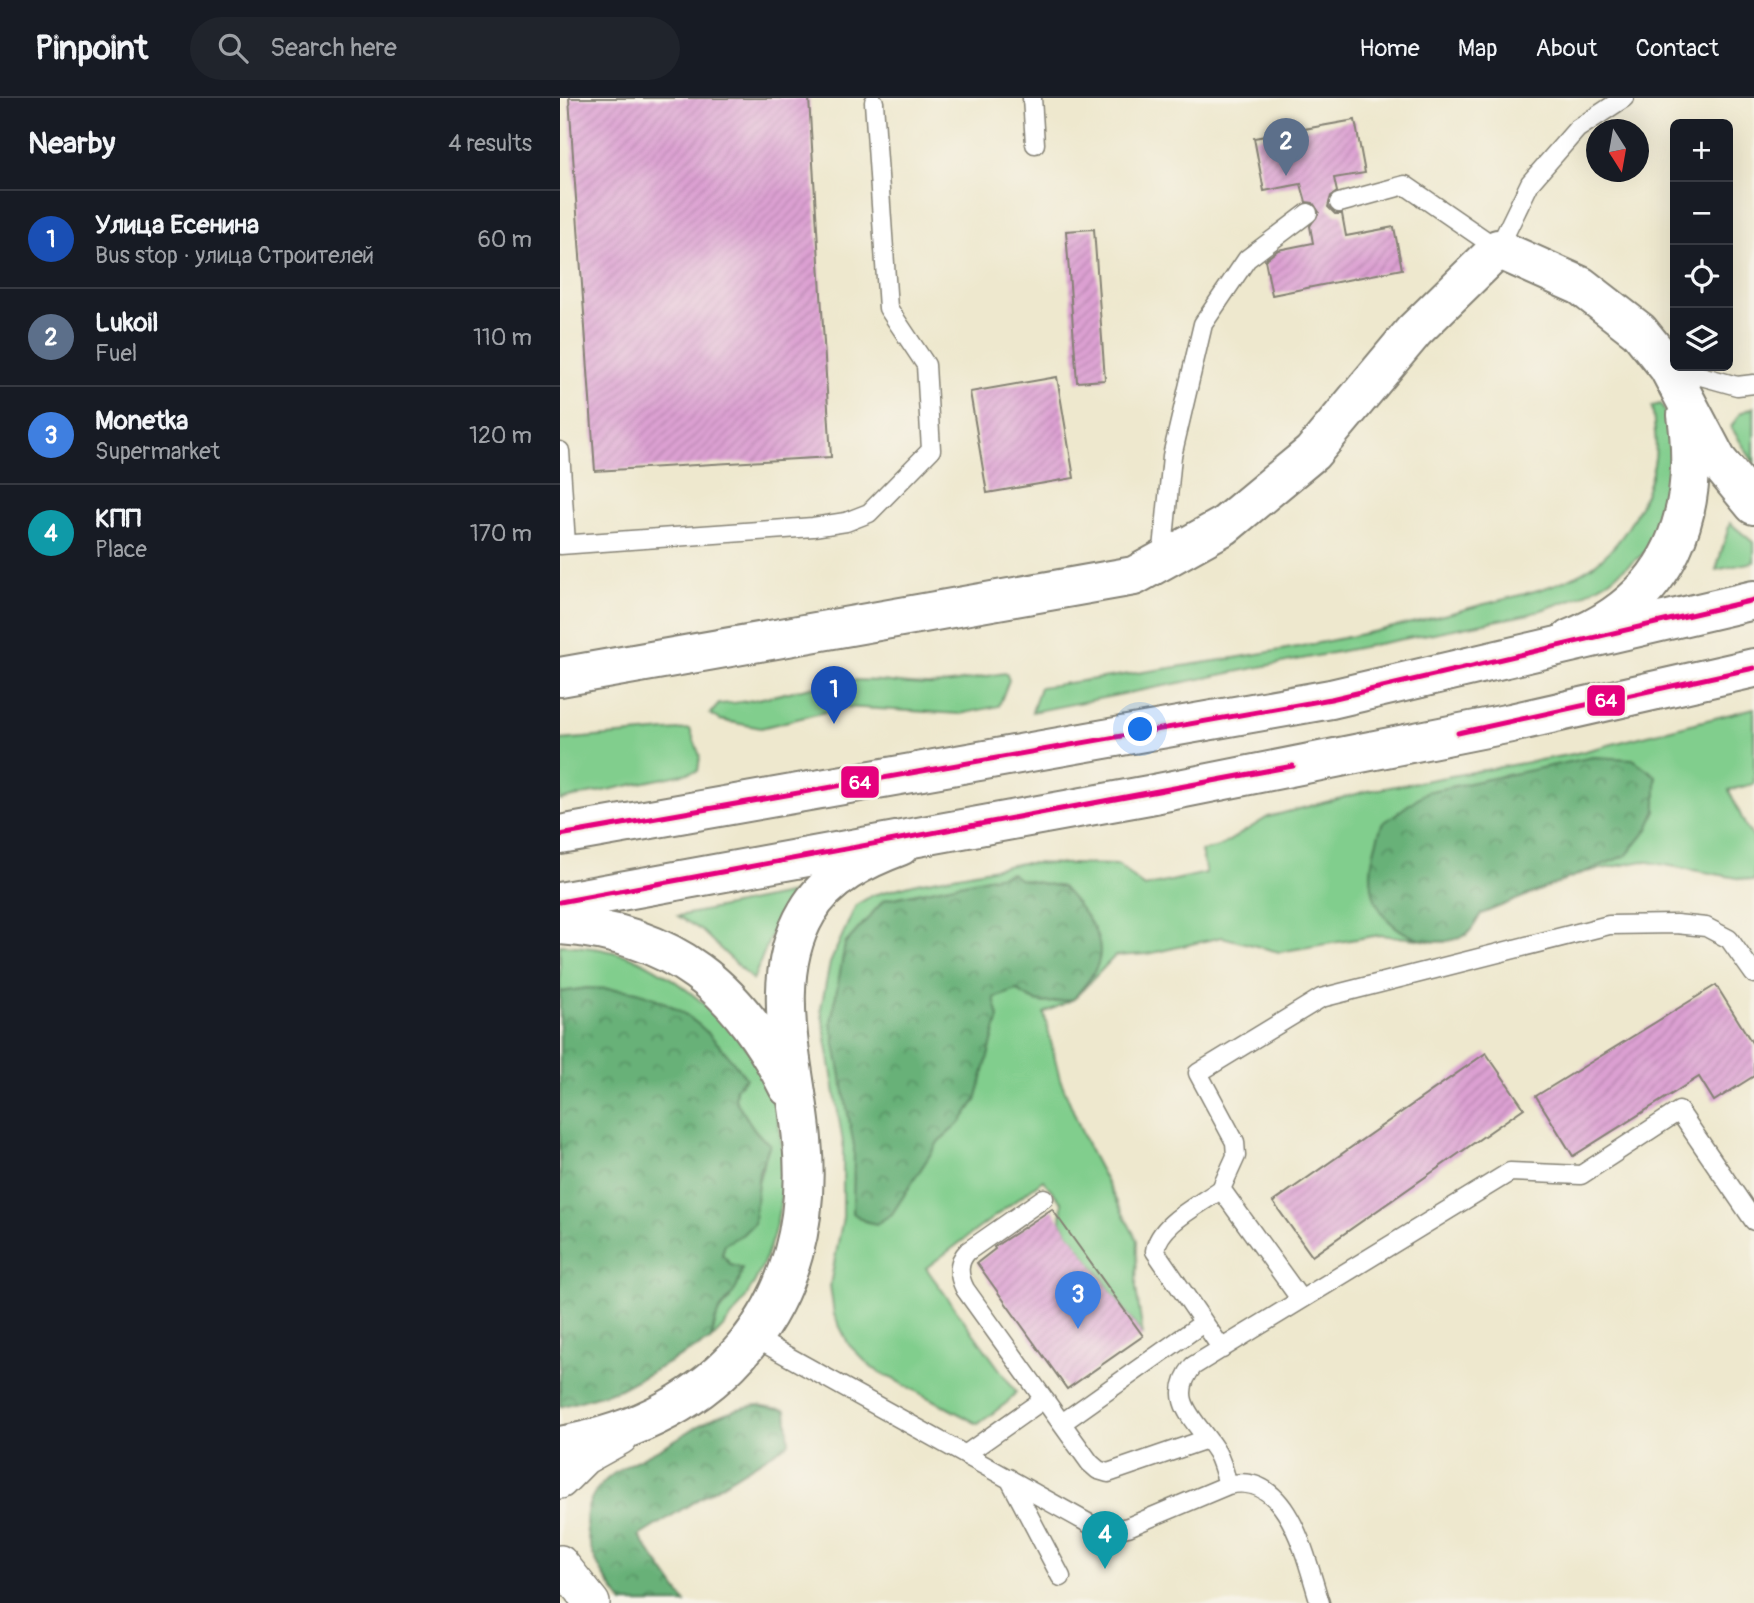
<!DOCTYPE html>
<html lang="en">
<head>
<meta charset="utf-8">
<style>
	:root { --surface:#171b24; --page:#20242c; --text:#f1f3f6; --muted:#9ea1a6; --line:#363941; --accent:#1f6fb2 }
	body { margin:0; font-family:Pangolin,sans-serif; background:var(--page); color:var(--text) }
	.controls { position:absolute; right:21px; top:21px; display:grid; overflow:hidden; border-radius:10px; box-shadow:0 7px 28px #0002 }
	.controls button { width:63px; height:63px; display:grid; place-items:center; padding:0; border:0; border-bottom:2px solid var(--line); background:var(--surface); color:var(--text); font:35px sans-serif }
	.compass { position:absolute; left:1026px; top:21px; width:63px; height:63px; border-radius:50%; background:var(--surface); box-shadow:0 7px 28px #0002; rotate:169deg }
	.you { position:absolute; left:581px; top:632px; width:24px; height:24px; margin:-18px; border:5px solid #fff; border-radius:50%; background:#1a73e8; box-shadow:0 0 0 10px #1a73e833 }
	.badge { display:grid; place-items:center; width:46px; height:46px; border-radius:50%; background:var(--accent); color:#fff; font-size:23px; font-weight:700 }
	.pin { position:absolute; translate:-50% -58px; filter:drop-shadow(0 2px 4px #0008) }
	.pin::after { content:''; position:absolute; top:37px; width:24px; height:21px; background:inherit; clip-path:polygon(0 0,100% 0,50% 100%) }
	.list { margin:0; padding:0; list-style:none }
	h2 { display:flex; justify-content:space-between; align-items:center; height:91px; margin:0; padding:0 28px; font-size:30px }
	h2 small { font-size:23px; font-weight:400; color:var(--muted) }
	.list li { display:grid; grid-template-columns:46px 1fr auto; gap:21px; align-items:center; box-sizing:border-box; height:98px; padding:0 28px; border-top:2px solid var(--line) }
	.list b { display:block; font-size:26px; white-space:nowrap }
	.list p { margin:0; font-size:23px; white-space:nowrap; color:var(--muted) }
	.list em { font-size:23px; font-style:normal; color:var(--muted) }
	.icon { flex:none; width:38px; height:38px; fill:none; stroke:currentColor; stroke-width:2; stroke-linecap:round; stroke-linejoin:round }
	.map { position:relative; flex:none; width:1194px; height:1505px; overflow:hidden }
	header { display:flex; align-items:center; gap:42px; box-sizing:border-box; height:98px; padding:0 35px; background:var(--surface); border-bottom:2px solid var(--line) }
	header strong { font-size:33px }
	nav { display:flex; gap:38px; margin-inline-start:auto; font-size:24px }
	.search { width:490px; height:63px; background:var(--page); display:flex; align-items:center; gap:18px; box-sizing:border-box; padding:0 24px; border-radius:38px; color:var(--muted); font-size:26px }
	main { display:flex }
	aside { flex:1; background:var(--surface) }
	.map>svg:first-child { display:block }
	.green { fill:#81ce8d; stroke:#4e7554; stroke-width:2 }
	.forest { fill:url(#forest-crowns); stroke:#42664a; stroke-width:2 }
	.building { fill:url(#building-hatch) }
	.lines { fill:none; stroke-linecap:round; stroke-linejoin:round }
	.lane-casing { stroke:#858275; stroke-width:21 }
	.street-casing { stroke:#858275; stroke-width:38 }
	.secondary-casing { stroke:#858275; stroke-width:42 }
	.primary-casing { stroke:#858275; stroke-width:42 }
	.lane { stroke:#fff; stroke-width:18 }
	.street { stroke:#fff; stroke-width:35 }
	.secondary { stroke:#fff; stroke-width:38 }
	.primary { stroke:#fff; stroke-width:38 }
	.bus-1-casing { stroke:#f7f3e8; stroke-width:10 }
	.bus-1 { stroke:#e5007d; stroke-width:5 }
	.line-badge { stroke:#f7f3e8; stroke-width:2.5 }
	.badge-label { font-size:19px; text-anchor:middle; font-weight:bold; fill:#fff }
</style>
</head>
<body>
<header>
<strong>Pinpoint</strong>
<div class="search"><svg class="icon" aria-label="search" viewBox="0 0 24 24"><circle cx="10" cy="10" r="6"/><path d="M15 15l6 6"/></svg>Search here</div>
<nav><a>Home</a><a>Map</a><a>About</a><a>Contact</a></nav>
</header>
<main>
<aside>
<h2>Nearby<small>4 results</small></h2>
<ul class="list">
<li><span class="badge" style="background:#1a4fb4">1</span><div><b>Улица Есенина</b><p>Bus stop · улица Строителей</p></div><em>60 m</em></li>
<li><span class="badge" style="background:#5c6f8a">2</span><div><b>Lukoil</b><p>Fuel</p></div><em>110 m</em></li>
<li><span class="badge" style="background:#3f7fe0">3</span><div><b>Monetka</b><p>Supermarket</p></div><em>120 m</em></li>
<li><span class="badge" style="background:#0f9aa8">4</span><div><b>КПП</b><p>Place</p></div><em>170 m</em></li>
</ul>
</aside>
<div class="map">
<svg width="1194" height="1505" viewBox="0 0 1194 1505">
	<defs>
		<pattern id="forest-crowns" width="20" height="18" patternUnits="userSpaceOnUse" patternTransform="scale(1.75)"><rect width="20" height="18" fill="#68b178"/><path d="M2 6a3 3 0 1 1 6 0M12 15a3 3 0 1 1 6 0" fill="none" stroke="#558f62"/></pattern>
		<pattern id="building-hatch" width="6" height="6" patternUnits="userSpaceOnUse" patternTransform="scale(1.75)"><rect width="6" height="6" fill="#dca0d2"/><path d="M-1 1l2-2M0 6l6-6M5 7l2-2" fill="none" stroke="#bc89b4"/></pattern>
	</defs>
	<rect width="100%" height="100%" fill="#f7f3e8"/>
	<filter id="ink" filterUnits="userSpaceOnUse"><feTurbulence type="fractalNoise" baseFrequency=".0143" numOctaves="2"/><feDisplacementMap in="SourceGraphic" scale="14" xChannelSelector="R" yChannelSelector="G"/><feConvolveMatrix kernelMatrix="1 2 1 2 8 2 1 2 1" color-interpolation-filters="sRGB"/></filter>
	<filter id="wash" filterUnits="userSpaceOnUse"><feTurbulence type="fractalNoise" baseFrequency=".00686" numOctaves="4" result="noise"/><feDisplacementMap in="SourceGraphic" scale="28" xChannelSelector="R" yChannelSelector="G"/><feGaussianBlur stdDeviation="1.57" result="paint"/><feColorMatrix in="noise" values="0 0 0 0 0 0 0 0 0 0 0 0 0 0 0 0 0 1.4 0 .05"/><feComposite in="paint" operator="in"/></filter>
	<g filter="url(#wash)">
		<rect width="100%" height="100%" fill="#eee8ce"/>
		<path class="green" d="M1101 306 1113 332 1111 424 1082 457 1049 482 1021 498 970 516 472 614 480 589C628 568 774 548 917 508 952 499 1002 489 1032 468 1064 446 1086 404 1094 366 1098 348 1094 327 1092 308Z
			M1194 309V365L1171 329 1180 315Z
			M1170 425 1194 445V464L1156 472Z
			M446 575 449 582 439 608 400 616 285 609 201 630 160 622 150 616 159 606C202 604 242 588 285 583 313 580 339 586 366 587 391 588 420 578 446 575Z
			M1194 610V686L1169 692 1186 729 1194 740V783L1083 763 1021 775 921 816 907 837 884 844 820 837 719 854 662 839 588 856 555 858 514 901 484 915 500 981 528 1049 577 1142 576 1190 583 1238 501 1124 502 1105 483 1082 366 1170 456 1294 449 1303 418 1326 312 1270 289 1247 274 1217 270 1187 283 1119V1045L261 910 270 865 296 807 313 797 357 785 462 765 559 767 584 789 646 775 641 753 659 749 708 719 808 693 1013 656Z
			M130 631 140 658 138 673 0 702V642Z
			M233 795 219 817 193 882 142 833 118 818Z
			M0 847C24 848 46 851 68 858 114 873 187 937 205 981 242 1068 220 1176 151 1242L158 1215 170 1202 171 1167 162 1156 165 1145 183 1136 209 1047C193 1035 187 1018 175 1002L176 990 185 981 28 890 0 894Z"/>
		<path class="forest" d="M1033 659 1073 661 1096 678V713L1088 731 1067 757 921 816C917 822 912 834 905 837 873 855 827 835 815 801 806 775 814 751 822 726L866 694Z
			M451 775 459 781 502 789C520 809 551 841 536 870 531 881 521 891 514 901 487 906 478 909 457 892L434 900 439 919 416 1002 401 1024 379 1043 332 1116 316 1126 304 1123 293 1115 294 1048 271 925 285 846 324 802Z
			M28 890C43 891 62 890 77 894 129 909 155 939 186 980L176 990 175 1002C187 1018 193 1035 210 1046L199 1073 194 1125 183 1136 165 1146 162 1156 171 1167 182 1170C178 1196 171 1195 159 1214 154 1222 153 1233 151 1242L58 1292 0 1309V894Z
			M198 1307 226 1312 229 1345 79 1438 126 1505H63C36 1471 5 1418 46 1382 62 1367 87 1358 106 1347 139 1328 159 1312 198 1307Z"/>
		<g id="blocks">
			<path class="building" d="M9 0H249L271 359 35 373Z
				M795 22 805 75 774 80 777 94 771 98 768 109 775 116H782L786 138 834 129 842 171 712 197 705 162 718 152 753 145 750 128 759 114 753 105 746 104 741 86 704 93 694 40Z
				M534 131 545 282 517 284 506 133Z
				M497 279 514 380 427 395 410 294Z
				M1156 887 1194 948V978L1154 1003 1139 979 1013 1058 976 998Z
				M926 955 964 1010 752 1158 713 1104Z
				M492 1111 583 1238 507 1291 417 1165 435 1151 434 1149Z"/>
		</g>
	</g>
	<g filter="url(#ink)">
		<use href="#blocks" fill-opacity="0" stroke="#858275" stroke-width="2"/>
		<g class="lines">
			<g class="lane-casing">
				<path id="lane" d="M472 0 475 46
					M779 105 845 87 938 151 970 85 1017 31 1064 0
					M1112 270 1177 288 1194 286
					M0 353 6 446
					M0 447 253 429 286 424 309 415 371 352 366 267 328 210 314 4
					M602 462 612 358 643 226 687 161 748 115
					M661 1091C640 1107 599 1125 595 1153L662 1251
					M741 1202 661 1091 676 1058 675 1044 638 975 761 900 1049 827 1116 826 1146 829 1169 841 1194 876
					M193 1239 537 1430 548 1433 568 1429 668 1387C729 1372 746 1462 760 1505
					M484 1301 530 1365 538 1372 548 1375 647 1341
					M502 1325 643 1225
					M406 1356 484 1301 405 1191C398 1177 397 1164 408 1153L484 1100
					M449 1380 501 1479
					M668 1387C665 1376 662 1364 657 1355 639 1324 604 1304 633 1268L950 1074 1021 1077 1119 1013 1194 1123"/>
			</g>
			<g class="street-casing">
				<path id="street" d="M0 1383 24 1359 60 1339
					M0 1465 32 1505"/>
			</g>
			<g class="secondary-casing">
				<path id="secondary" d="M1010 541C1110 501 1141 418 1127 317
					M0 579 574 478 664 428 752 355 854 233 938 151 1021 188 1079 233 1108 269 1157 362 1194 407
					M0 827C112 835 179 889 228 989
					M0 1348C159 1321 258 1207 242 1042 236 969 206 883 247 814 266 780 305 761 340 748"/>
			</g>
			<g class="primary-casing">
				<path id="primary" d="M0 737 771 601 1194 502
					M0 804 589 697 951 625 1194 570"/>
			</g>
			<use href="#lane" class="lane"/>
			<use href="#street" class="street"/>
			<use href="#secondary" class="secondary"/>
			<use href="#primary" class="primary"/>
			<g class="bus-1-casing">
				<path id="bus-1" d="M898 635 1194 570
					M0 737 771 601 1194 502
					M0 804 733 668"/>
			</g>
			<use href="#bus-1" class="bus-1"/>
		</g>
	</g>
	<g class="line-badge">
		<rect x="1026" y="586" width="40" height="33" rx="7" fill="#e5007d"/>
		<rect x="280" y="667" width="40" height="34" rx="7" fill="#e5007d"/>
	</g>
	<g class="badge-label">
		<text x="1046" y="609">64</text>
		<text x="300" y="691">64</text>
	</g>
</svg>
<div class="controls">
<button>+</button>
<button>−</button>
<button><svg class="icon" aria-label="locate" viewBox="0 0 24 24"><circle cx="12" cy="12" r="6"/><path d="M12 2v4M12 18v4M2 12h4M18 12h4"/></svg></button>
<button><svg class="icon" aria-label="layers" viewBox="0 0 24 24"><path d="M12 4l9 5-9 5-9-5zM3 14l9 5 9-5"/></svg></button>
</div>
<svg class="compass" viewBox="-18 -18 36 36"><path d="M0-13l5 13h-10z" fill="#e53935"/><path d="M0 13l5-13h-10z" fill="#9ea1a6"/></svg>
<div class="you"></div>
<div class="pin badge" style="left:274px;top:626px;background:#1a4fb4">1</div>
<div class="pin badge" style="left:726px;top:78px;background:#5c6f8a">2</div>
<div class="pin badge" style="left:518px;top:1231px;background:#3f7fe0">3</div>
<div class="pin badge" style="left:545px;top:1471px;background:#0f9aa8">4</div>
</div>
</main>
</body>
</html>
